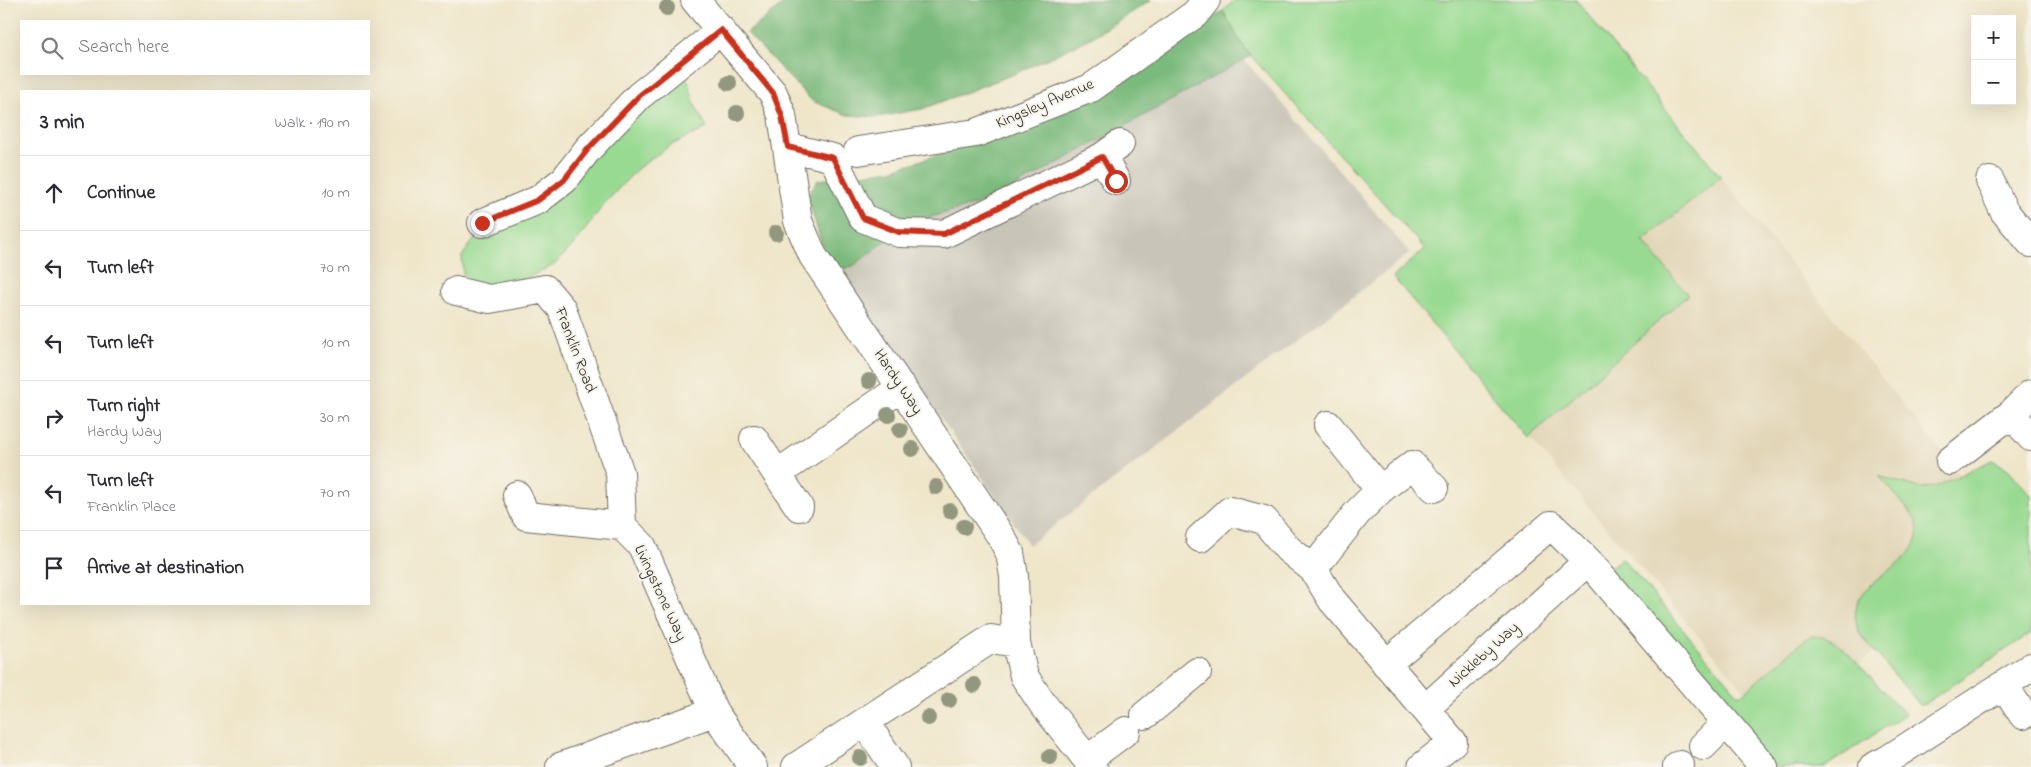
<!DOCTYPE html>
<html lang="en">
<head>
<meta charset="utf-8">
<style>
	:root { --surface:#fff; --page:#f2f2f3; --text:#2b2b33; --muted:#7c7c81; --line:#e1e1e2 }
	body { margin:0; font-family:"Indie Flower",sans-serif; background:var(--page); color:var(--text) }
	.controls { position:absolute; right:15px; top:15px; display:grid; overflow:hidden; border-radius:0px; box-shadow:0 5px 20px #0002 }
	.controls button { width:45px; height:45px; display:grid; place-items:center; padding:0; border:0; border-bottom:1px solid var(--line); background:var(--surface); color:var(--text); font:25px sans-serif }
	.stop { position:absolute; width:15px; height:15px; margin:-11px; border:4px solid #c8321e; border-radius:50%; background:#fff }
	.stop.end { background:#c8321e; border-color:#fff; box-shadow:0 1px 5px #0008 }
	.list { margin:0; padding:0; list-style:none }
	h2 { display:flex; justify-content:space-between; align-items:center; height:65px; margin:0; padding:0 20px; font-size:21px }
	h2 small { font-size:16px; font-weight:400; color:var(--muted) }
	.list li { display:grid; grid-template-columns:32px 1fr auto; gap:15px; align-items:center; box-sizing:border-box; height:75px; padding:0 20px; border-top:1px solid var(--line) }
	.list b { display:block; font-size:19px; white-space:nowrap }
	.list p { margin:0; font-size:16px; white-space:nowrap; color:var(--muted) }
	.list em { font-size:16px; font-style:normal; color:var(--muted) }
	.icon { flex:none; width:28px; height:28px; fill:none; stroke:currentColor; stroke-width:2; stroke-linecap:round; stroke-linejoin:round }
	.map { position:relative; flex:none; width:2031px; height:767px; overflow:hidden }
	.search { position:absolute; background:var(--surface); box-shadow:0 5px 20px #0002; left:20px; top:20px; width:350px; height:55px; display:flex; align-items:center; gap:12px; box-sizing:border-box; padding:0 18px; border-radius:0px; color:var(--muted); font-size:19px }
	.panel { position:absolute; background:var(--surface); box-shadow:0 5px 20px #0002; left:20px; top:90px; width:350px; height:515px; border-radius:0px }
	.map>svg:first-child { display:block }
	.built { fill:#e2d6b7 }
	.industrial { fill:#c8c4b8 }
	.green { fill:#98da91; stroke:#62825e }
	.forest { fill:#7aba7b; stroke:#527253 }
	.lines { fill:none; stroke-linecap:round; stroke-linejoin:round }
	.minor-casing { stroke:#706c63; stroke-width:30 }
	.minor { stroke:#fff; stroke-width:28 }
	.tree { fill:#929780 }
	.route { stroke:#c8321e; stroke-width:6 }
	.labels { text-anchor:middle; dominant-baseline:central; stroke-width:4; stroke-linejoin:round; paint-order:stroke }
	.street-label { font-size:16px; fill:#2b2b2b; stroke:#f7f3e8 }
</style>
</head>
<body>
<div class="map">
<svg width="2031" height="767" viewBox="0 0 2031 767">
	<rect width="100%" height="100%" fill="#f7f3e8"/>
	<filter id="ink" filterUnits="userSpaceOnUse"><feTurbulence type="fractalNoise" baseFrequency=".02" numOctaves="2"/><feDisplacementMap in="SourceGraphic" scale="10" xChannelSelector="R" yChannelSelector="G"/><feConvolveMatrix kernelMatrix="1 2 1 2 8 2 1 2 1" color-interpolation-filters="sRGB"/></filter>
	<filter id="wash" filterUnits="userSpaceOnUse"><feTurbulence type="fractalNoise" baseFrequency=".0096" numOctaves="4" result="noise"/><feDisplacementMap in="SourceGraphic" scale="20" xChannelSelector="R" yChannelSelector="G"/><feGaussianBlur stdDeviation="1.12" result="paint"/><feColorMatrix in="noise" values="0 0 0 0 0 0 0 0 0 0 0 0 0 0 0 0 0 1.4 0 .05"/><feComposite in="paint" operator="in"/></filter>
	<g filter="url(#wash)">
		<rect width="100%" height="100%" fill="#efe6ca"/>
		<path class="built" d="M1235 0H1576L1684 131 2009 536 1780 732 1393 277 1425 250 1251 56 1239 40 1223 11Z"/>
		<path class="industrial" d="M1216 16 1247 63 1410 253 1029 545 823 248 818 180 891 170 971 144 1165 50Z"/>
		<path class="green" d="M1235 0H1576L1721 177 1643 241 1688 295 1528 438 1393 277 1425 249 1251 56 1239 40 1223 11Z
			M685 72 695 105 707 128 669 146 637 169 604 204 577 241 554 265 525 279 495 290 473 284 463 274 462 256 476 237 510 220Z
			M1992 460 2008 469 2031 495V633L1921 706 1860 634C1834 577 1926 573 1917 524 1916 517 1886 484 1879 476L1919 488 1935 487Z
			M1622 558 1740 696 1803 641 1812 636 1824 637 1834 642 1842 647 1905 714 1825 767H1768L1604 572Z"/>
		<path class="forest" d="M788 0H1152L1089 39 1014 74 922 109 877 117 847 115 812 101 747 33Z
			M1223 11 1239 40 1251 56 991 200 909 223 853 266 838 269 823 248 807 195 818 180 891 170 971 144 1165 50Z"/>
	</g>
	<g filter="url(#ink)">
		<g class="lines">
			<g class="minor-casing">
				<path id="minor" d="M695 0 773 93 782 115 798 221 813 256 1000 535 1010 553 1014 576 1016 643 1024 676 1042 703 1093 767
					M788 147 833 158 863 218 899 233 944 234 1102 157 1120 144
					M858 151 976 133 1091 88 1195 14 1206 0
					M1102 157 1116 181
					M1990 181 2004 211 2031 243
					M482 223 538 200 564 180 588 149 639 96 721 30
					M456 291 489 299 545 289 562 309 620 473 622 526 642 546 714 712 753 767
					M2031 394 2011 414 2031 437
					M1328 425 1380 490
					M754 439 777 474 902 387
					M1950 461 2011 414
					M777 474 799 507
					M517 495 526 516 622 526
					M1200 538 1230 511 1264 520 1288 549 1313 569 1332 600 1425 709 1588 561 1764 767
					M1313 569 1357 513 1380 490 1412 465 1434 488
					M1386 664 1551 525 1588 561
					M2004 685 2023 715
					M1145 715 1197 672
					M865 722 895 767
					M1703 746 1726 723
					M1087 760 1126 731
					M560 767 714 712
					M796 767 991 639 1016 643
					M1422 767 1453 742 1425 709
					M1677 767 1680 765
					M1873 767 1887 760 2031 667"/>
			</g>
			<use href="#minor" class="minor"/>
		</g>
		<g class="tree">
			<circle cx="667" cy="8" r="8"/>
			<circle cx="729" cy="83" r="8"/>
			<circle cx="737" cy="113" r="8"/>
			<circle cx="776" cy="233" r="8"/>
			<circle cx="869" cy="381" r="8"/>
			<circle cx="888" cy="415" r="8"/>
			<circle cx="900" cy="430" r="8"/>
			<circle cx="912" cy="449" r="8"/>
			<circle cx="936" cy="487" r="8"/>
			<circle cx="950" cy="511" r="8"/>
			<circle cx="964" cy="527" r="8"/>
			<circle cx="974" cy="685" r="8"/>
			<circle cx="949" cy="700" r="8"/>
			<circle cx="928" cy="718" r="8"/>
			<circle cx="1050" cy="757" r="8"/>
			<circle cx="860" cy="758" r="8"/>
		</g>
	</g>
	<g class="lines" filter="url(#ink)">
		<path class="route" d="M482 223 538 200 564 180 588 149 639 96 721 30 773 93 782 116 788 147 833 158 863 218 899 232 944 234 1102 157 1116 181"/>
	</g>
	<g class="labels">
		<g class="street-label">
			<text transform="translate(1045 104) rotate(-23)">Kingsley Avenue</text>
			<text transform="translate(575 350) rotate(69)">Franklin Road</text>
			<text transform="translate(898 382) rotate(56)">Hardy Way</text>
			<text transform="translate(660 593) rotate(65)">Livingstone Way</text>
			<text transform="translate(1484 655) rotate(-42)">Nickleby Way</text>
		</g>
	</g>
</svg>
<div class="controls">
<button>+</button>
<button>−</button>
</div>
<div class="stop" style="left:1116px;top:181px"></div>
<div class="stop end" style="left:482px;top:223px"></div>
<div class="search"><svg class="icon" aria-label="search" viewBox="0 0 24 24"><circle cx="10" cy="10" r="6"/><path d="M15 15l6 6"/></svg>Search here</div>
<section class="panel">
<h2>3 min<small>Walk · 190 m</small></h2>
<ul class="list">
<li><svg class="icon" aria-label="ahead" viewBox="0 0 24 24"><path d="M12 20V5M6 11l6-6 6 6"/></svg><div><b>Continue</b></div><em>10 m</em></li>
<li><svg class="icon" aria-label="left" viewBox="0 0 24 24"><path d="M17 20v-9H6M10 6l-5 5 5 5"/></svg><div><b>Turn left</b></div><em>70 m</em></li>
<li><svg class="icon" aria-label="left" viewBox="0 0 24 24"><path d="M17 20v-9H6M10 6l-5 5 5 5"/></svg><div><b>Turn left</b></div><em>10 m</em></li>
<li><svg class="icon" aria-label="right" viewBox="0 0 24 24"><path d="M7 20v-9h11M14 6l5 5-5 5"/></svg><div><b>Turn right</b><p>Hardy Way</p></div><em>30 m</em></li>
<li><svg class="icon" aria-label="left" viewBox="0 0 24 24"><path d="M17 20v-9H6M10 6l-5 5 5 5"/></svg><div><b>Turn left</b><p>Franklin Place</p></div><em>70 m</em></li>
<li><svg class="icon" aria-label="arrive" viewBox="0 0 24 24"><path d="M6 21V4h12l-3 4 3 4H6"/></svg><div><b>Arrive at destination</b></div></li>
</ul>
</section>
</div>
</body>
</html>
